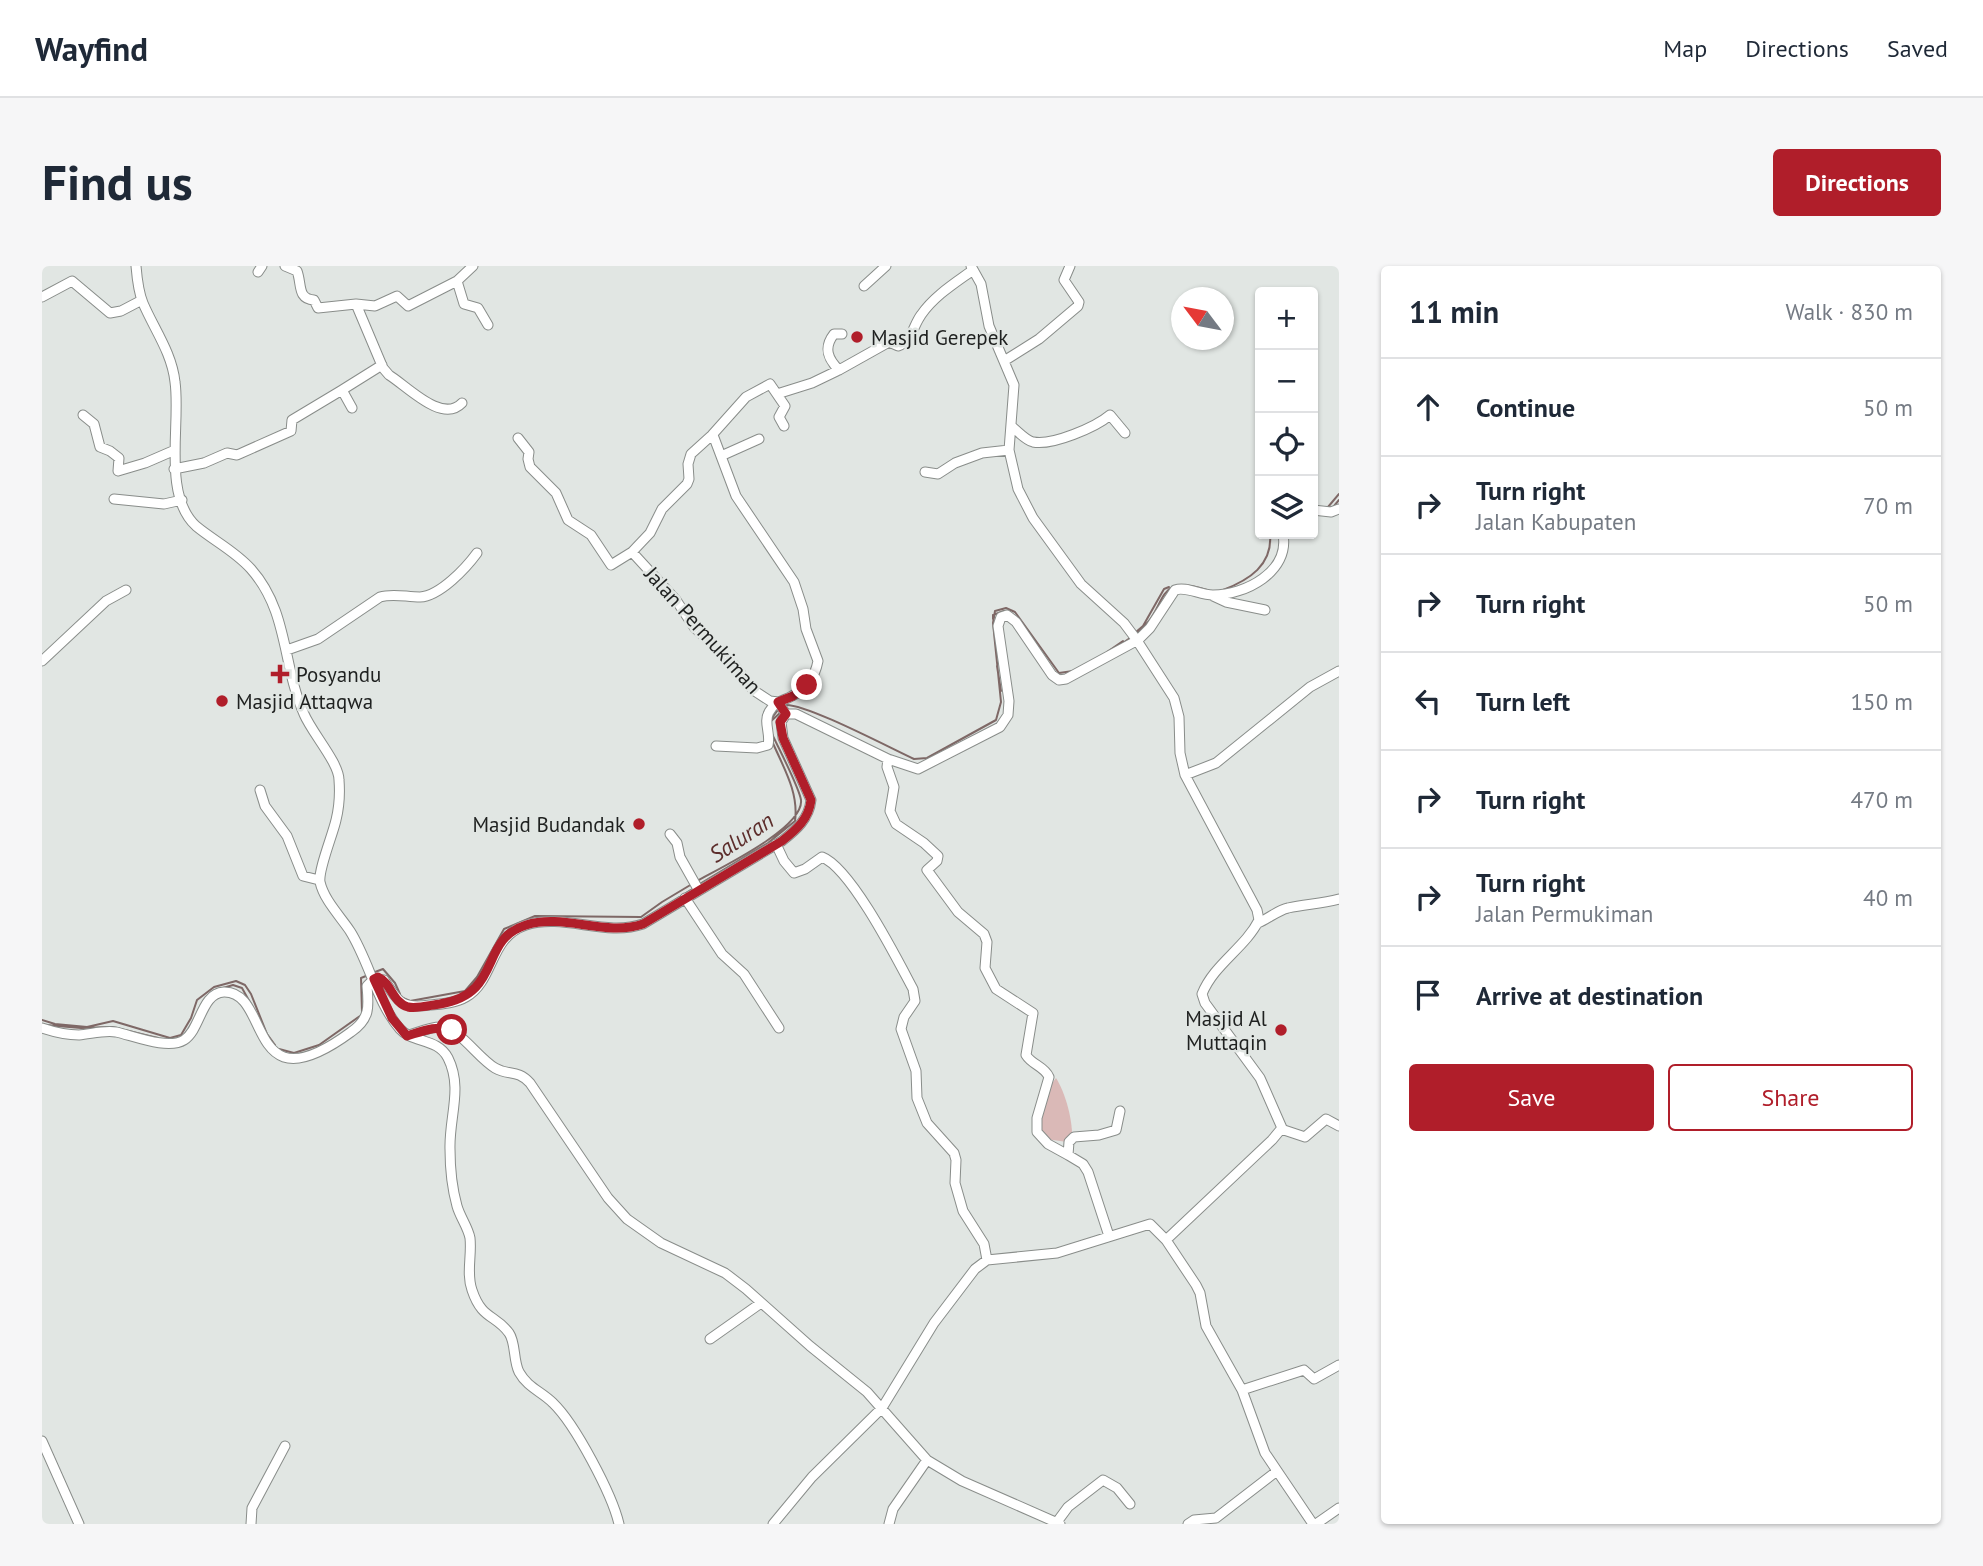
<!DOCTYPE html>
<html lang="en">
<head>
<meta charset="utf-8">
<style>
	:root { --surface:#fff; --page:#f6f6f7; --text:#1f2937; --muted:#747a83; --line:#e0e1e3; --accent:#b01e2a }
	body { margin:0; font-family:"PT Sans",sans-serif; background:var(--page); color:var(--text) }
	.controls { position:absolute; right:21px; top:21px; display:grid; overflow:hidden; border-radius:7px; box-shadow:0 2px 5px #0004 }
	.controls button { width:63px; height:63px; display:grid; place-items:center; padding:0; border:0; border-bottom:2px solid var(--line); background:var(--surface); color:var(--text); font:35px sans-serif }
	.compass { position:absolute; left:1129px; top:21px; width:63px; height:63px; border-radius:50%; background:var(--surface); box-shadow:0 2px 5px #0004; rotate:302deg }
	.stop { position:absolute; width:21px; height:21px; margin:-16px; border:5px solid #b01e2a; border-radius:50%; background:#fff }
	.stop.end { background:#b01e2a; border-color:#fff; box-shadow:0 2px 7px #0008 }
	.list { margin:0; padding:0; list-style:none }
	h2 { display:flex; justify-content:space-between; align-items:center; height:91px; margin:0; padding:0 28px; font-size:30px }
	h2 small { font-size:23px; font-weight:400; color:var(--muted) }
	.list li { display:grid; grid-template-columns:46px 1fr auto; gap:21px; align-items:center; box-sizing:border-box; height:98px; padding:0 28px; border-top:2px solid var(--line) }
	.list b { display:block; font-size:26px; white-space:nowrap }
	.list p { margin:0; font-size:23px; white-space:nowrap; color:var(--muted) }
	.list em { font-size:23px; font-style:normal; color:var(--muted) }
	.actions { display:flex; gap:14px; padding:21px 28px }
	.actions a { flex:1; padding:16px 0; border:2px solid var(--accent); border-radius:7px; text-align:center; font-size:24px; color:var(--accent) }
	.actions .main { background:var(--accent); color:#fff }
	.icon { flex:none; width:38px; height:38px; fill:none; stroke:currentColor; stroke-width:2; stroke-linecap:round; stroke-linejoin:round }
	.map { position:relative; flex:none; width:1297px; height:1258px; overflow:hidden; border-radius:7px }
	header { display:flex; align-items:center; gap:42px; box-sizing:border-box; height:98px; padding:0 35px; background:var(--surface); border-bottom:2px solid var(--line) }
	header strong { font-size:33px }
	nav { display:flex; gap:38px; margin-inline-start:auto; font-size:24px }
	.intro { display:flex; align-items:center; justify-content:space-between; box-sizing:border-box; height:168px; padding:0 42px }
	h1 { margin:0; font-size:49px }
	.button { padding:18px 32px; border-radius:7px; background:var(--accent); color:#fff; font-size:24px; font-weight:700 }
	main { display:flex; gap:42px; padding:0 42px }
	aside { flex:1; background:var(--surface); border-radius:7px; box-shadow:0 2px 5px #0004 }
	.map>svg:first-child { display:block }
	.green { fill:#dab9b7 }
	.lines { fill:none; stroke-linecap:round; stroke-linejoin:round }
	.stream { stroke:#7e6866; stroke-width:2 }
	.minor-casing { stroke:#898d8a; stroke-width:11 }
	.minor { stroke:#fff; stroke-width:9 }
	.route { stroke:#b01e2a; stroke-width:9 }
	.poi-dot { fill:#b01e2a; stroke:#e1e6e3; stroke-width:2.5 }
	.labels { text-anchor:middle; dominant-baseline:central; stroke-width:5; stroke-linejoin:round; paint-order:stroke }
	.poi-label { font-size:21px; fill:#1f2120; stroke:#e1e6e3; text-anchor:start }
	.street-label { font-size:21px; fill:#1f2120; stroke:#e1e6e3 }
	.water-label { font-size:23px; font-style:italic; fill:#5d2e2c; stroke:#e1e6e3 }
</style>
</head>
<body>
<header>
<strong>Wayfind</strong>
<nav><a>Map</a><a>Directions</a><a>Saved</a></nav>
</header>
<div class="intro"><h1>Find us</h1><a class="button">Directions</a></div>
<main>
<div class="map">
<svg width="1297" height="1258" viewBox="0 0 1297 1258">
	<rect width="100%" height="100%" fill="#e1e6e3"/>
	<path class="green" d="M1014 812C1024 828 1031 855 1030 874L1025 876 1004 873C992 858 1002 827 1014 812Z"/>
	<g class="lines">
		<path class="stream" d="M1292 240 1297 234
			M1282 242 1286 241 1297 228
			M1181 324C1207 314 1231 299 1228 268
			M951 353V349L962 345
			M1094 366 1101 360 1122 323 1127 321
			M1095 367C1128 342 1110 306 1165 324
			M1078 379 1088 372
			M1065 386 1081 375
			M955 400 959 425
			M743 439C763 437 848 482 872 493L885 492 954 454 959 436 951 357 953 345 964 342 973 346 1017 407 1031 405
			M729 453 736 444
			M728 456 739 446
			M655 615C678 602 762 562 759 534 757 521 737 483 730 468
			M656 619 726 577 753 555C757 526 741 501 730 475
			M633 634 652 622
			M333 706 341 703 353 717 358 728
			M181 722 191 719 200 722 210 740
			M428 723 438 707
			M361 732 368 735 423 725 435 711 462 663 493 650 599 651 620 636 650 618
			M320 746 319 712 324 710
			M0 754 13 758 45 761 71 755 128 772 139 769 149 752 155 734 172 721 194 715 203 719 209 728 225 768 233 779
			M4 759 39 762 70 761 116 772
			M237 783 252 787 277 779 318 750"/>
		<g class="minor-casing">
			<path id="minor" d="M94 0C95 12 96 25 101 37 112 63 130 87 133 116 139 157 120 229 154 260 172 275 193 285 209 303 247 346 240 399 262 448 270 467 297 497 297 514 298 527 297 542 294 554 291 568 276 604 278 616 282 634 298 650 308 665 327 695 335 737 358 763 370 777 396 772 406 792 421 822 407 851 408 883 408 901 410 922 415 940 418 951 426 961 428 972 430 990 424 1007 430 1024 440 1054 453 1048 467 1067 474 1077 471 1094 477 1106 486 1122 499 1125 511 1137 533 1158 570 1228 577 1258
				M243 0 255 5C260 18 255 33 272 34L276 42 314 38 341 102 347 109C365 120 400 158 420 137
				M929 0 939 18 947 60 972 119 967 184 976 223 991 252 1039 318 1082 357 1094 373 1132 432 1137 451 1138 487 1143 509 1215 644 1217 654C1203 682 1172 698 1160 728L1163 737 1218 812 1240 862 1230 874 1124 974
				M216 6 220 0
				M415 15 431 0
				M822 20 844 0
				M0 31 30 15 68 47 79 45 100 34
				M314 38 333 40 355 30 366 40 415 15 422 38 436 42 446 59
				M962 95 997 73 1036 40 1037 36 1022 14 1028 0
				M797 104C786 93 781 82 792 68H800
				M300 124 340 99
				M735 128 770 117 797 104 847 76 856 80C870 75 871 60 879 49 892 30 913 17 931 4
				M41 149 52 158 58 181 68 185 77 192 76 205 103 197 133 184
				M969 160C976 165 983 174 991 176 1010 180 1054 161 1068 149L1083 167
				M671 169 694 230 752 316 761 343 764 363 776 395C773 411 764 423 750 430 741 435 733 435 727 446 721 456 729 468 726 479L715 482 674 480
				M476 172 487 186 486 193 488 201 514 227 526 254 549 269 569 299 590 286 634 334 652 361 693 400 711 424 728 435 736 436 744 448
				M679 190 717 173
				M132 203 162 197 185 187 195 189 249 165 250 154 300 124 310 142
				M883 206 896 208 913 197 940 187 967 184
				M72 233 122 238 140 234
				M1271 244 1289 246 1297 243
				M590 286 608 267 620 243 645 218 647 213 646 198 649 188 670 169 704 131 728 118 743 140 737 151 742 160
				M1171 330 1184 336 1223 344
				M245 384 276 373 338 331C351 327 364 331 378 331 398 330 424 302 435 287
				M0 395 64 335 84 324
				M846 493 845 501 852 521 848 545 854 558 882 577 896 590 895 595 885 604 916 646 942 668 945 676 943 702 954 723 991 747 984 789C990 799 1002 800 1007 811L995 852V866L1006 878 1026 889
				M1143 509 1174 497 1268 421 1297 405
				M218 524 223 540 245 570 261 610 277 614
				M628 568 635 577 638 591 656 623
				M734 578 742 595 752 607 763 603 780 591C809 602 855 693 871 723L873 735 862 751 859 763 874 805 875 832 885 857 912 887 914 894 913 917 921 945 942 978 945 994
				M643 632 680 688 702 708 737 762
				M1216 657C1226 653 1236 644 1246 642 1263 638 1280 638 1297 633
				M0 762C12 766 24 769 37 769 49 768 62 764 74 766 92 770 126 784 142 774 159 763 159 727 182 726 230 725 203 844 309 766 328 753 327 741 325 720L332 713 342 714C357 737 360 743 388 739 400 738 414 737 424 731 453 714 447 671 484 659 522 647 563 671 601 658L740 575C754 564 767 553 769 534L741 472 739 456 744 448H754L846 493 876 503 958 461 966 449 967 435 956 360 959 351 965 349 974 356 1010 409 1017 414 1024 413 1096 374 1108 362 1133 324C1144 320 1158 329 1171 329 1203 329 1248 306 1241 268
				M367 769C377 766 390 760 400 761 419 764 436 792 453 802 467 810 475 803 488 817L566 932 585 953 619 977 683 1007 704 1023 768 1080 825 1126 885 1194 920 1215 1018 1258
				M1239 863 1263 871 1284 853 1297 860
				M1067 970 1046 906 1041 898 1026 889 1027 876 1032 871 1057 869 1074 864 1078 845
				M668 1073 719 1037
				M1200 1124 1262 1104 1272 1113 1297 1099
				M0 1175 37 1258
				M1015 1256 1026 1241 1061 1214 1075 1222 1088 1238
				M209 1258 210 1242 243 1180
				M731 1258 770 1211 840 1142 892 1057 933 1003 945 994 1015 987 1108 958 1124 974 1154 1019 1158 1027 1164 1060 1200 1124 1223 1187 1271 1258
				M847 1258 851 1243 885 1194
				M1146 1258 1152 1254 1174 1252 1235 1205
				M1274 1258 1297 1242"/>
		</g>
		<use href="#minor" class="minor"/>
	</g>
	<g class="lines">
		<path class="route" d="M410 764C394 759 381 765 365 770L350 752 332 713 336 711C349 717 351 737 366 741 375 743 389 739 398 738 462 727 436 674 484 659 522 647 563 671 601 658L740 575C754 564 767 553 769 534L741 472 738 456 744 448 736 436 751 430 765 419"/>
	</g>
	<g class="poi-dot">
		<circle cx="815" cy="71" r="7"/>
		<path d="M234.5 397.5h7v7h7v7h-7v7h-7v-7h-7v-7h7z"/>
		<circle cx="180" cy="435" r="7"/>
		<circle cx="597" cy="558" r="7"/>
		<circle cx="1239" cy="764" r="7"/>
	</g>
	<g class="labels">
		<g class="poi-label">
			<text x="829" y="71">Masjid Gerepek</text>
			<text x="254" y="408">Posyandu</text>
			<text x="194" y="435">Masjid Attaqwa</text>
			<text x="583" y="558" text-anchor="end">Masjid Budandak</text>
			<text x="1225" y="752" text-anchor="end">Masjid Al<tspan x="1225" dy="24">Muttaqin</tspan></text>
		</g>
		<g class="street-label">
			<text transform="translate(661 364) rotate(48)">Jalan Permukiman</text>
		</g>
		<g class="water-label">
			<text transform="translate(699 571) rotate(-33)">Saluran</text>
		</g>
	</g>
</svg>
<div class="controls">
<button>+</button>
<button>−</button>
<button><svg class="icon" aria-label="locate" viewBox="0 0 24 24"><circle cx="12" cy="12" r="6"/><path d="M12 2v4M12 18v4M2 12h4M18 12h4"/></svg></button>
<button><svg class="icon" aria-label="layers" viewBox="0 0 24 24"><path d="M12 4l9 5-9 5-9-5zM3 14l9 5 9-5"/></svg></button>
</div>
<svg class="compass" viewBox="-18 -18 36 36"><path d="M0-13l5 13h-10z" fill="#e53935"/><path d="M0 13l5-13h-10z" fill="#747a83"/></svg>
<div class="stop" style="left:410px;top:764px"></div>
<div class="stop end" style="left:765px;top:419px"></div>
</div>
<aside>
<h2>11 min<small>Walk · 830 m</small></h2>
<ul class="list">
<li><svg class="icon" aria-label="ahead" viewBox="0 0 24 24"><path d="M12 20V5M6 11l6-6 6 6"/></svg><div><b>Continue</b></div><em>50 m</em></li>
<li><svg class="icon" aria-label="right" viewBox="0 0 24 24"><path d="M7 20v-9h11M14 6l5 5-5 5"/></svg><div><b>Turn right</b><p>Jalan Kabupaten</p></div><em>70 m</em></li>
<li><svg class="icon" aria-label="right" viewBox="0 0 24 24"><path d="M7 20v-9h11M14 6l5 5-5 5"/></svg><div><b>Turn right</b></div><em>50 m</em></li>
<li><svg class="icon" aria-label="left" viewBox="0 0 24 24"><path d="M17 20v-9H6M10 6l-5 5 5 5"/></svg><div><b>Turn left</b></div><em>150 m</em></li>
<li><svg class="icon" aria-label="right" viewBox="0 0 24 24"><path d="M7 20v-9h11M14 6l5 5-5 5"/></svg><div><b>Turn right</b></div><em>470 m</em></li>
<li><svg class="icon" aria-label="right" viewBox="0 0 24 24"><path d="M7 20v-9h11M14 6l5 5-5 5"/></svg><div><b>Turn right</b><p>Jalan Permukiman</p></div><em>40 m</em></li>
<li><svg class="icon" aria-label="arrive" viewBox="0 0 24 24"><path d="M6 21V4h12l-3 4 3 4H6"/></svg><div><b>Arrive at destination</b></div></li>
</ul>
<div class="actions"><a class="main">Save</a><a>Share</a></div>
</aside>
</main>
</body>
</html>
